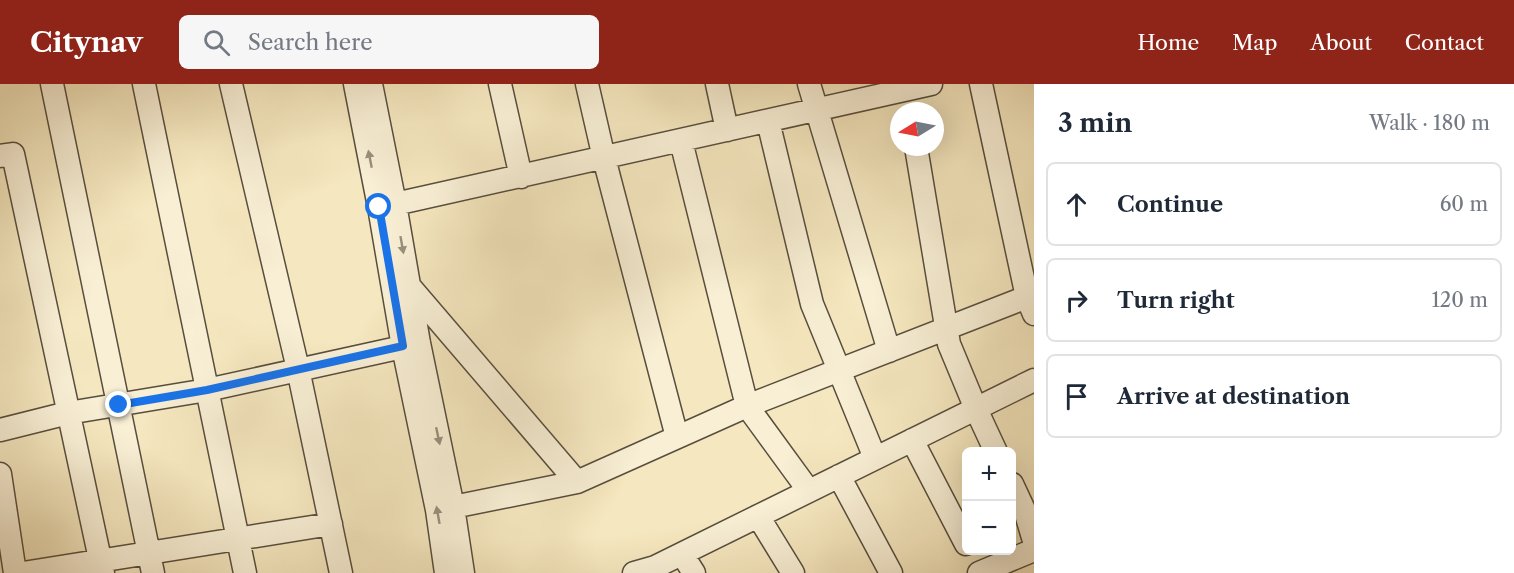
<!DOCTYPE html>
<html lang="en">
<head>
<meta charset="utf-8">
<style>
	:root { --surface:#fff; --page:#f6f6f7; --text:#1f2937; --muted:#747a83; --line:#e0e1e3; --accent:#8f2418 }
	body { margin:0; font-family:"Libre Caslon Text",serif; background:var(--page); color:var(--text) }
	.controls { position:absolute; right:18px; bottom:18px; display:grid; overflow:hidden; border-radius:9px; box-shadow:0 6px 24px #0002 }
	.controls button { width:54px; height:54px; display:grid; place-items:center; padding:0; border:0; border-bottom:2px solid var(--line); background:var(--surface); color:var(--text); font:30px sans-serif }
	.compass { position:absolute; left:890px; top:18px; width:54px; height:54px; border-radius:50%; background:var(--surface); box-shadow:0 6px 24px #0002; rotate:260deg }
	.stop { position:absolute; width:18px; height:18px; margin:-14px; border:4px solid #1a73e8; border-radius:50%; background:#fff }
	.stop.end { background:#1a73e8; border-color:#fff; box-shadow:0 2px 6px #0008 }
	.list { margin:0; padding:0; list-style:none }
	h2 { display:flex; justify-content:space-between; align-items:center; height:78px; margin:0; padding:0 24px; font-size:26px }
	h2 small { font-size:20px; font-weight:400; color:var(--muted) }
	.list li { display:grid; grid-template-columns:39px 1fr auto; gap:18px; align-items:center; box-sizing:border-box; height:84px; margin:0 12px 12px; padding:0 12px; border:2px solid var(--line); border-radius:9px }
	.list b { display:block; font-size:22px; white-space:nowrap }
	.list em { font-size:20px; font-style:normal; color:var(--muted) }
	.icon { flex:none; width:33px; height:33px; fill:none; stroke:currentColor; stroke-width:2; stroke-linecap:round; stroke-linejoin:round }
	.map { position:relative; flex:none; width:1034px; height:489px; overflow:hidden }
	header { display:flex; align-items:center; gap:36px; box-sizing:border-box; height:84px; padding:0 30px; background:var(--accent); color:#fff }
	header strong { font-size:28px }
	nav { display:flex; gap:33px; margin-inline-start:auto; font-size:21px }
	.search { width:420px; height:54px; background:var(--page); display:flex; align-items:center; gap:15px; box-sizing:border-box; padding:0 21px; border-radius:9px; color:var(--muted); font-size:22px }
	main { display:flex }
	aside { flex:1; background:var(--surface) }
	.map>svg:first-child { display:block }
	.lines { fill:none; stroke-linecap:round; stroke-linejoin:round }
	.minor-casing { stroke:#584e3e; stroke-width:25 }
	.minor { stroke:#f8efd5; stroke-width:22 }
	.oneway { fill:#98907e }
	.route { stroke:#1a73e8; stroke-width:8 }
</style>
</head>
<body>
<header>
<strong>Citynav</strong>
<div class="search"><svg class="icon" aria-label="search" viewBox="0 0 24 24"><circle cx="10" cy="10" r="6"/><path d="M15 15l6 6"/></svg>Search here</div>
<nav><a>Home</a><a>Map</a><a>About</a><a>Contact</a></nav>
</header>
<main>
<div class="map">
<svg width="1034" height="489" viewBox="0 0 1034 489">
	<rect width="100%" height="100%" fill="#f5e7bf"/>
	<filter id="stains"><feTurbulence type="fractalNoise" baseFrequency=".00333" numOctaves="4"/><feColorMatrix values="0 0 0 0 .2 0 0 0 0 .09 0 0 0 0 .02 0 0 0 .5 -.17"/></filter>
	<radialGradient id="worn" r=".72"><stop offset=".6" stop-color="#630" stop-opacity="0"/><stop offset="1" stop-color="#630" stop-opacity=".3"/></radialGradient>
	<g class="lines">
		<g class="minor-casing">
			<path id="minor" d="M52 0 153 489
				M144 0 245 489
				M231 0 298 285 341 489
				M355 0 379 123 403 263 437 426 446 489
				M371 0 395 120 419 259 453 423 463 489
				M500 0 521 93
				M587 0 604 74 677 353
				M717 0 727 46
				M809 0 889 267
				M981 0 1027 213
				M768 37 812 220 875 374
				M681 57 747 322 809 407
				M916 63 949 260 976 325 996 368
				M0 72 13 70 103 489
				M395 120 931 0
				M410 203 577 398
				M0 346 68 329 207 306 416 260
				M912 356 966 460
				M0 390 15 489
				M839 392 891 489
				M1012 400 1026 430 1034 457
				M453 423 577 398 747 322 1027 213 1034 230
				M758 432 793 489
				M682 470 694 489
				M23 489 331 440
				M634 489 655 483 1034 296
				M979 489 1034 466"/>
		</g>
		<use href="#minor" class="minor"/>
	</g>
	<defs><path id="oneway-solid" d="M-6-.8H1V-3.2L6.5 0L1 3.2V.8H-6Z" transform="scale(1.5)"/></defs>
	<g class="oneway">
		<use href="#oneway-solid" transform="translate(370 75) rotate(-101)"/>
		<use href="#oneway-solid" transform="translate(402 161) rotate(80)"/>
		<use href="#oneway-solid" transform="translate(438 352) rotate(78)"/>
		<use href="#oneway-solid" transform="translate(438 431) rotate(-100)"/>
	</g>
	<g class="lines">
		<path class="route" d="M119 321 207 306 403 262 379 123"/>
	</g>
	<rect width="100%" height="100%" filter="url(#stains)"/>
	<rect width="100%" height="100%" fill="url(#worn)"/>
</svg>
<div class="controls">
<button>+</button>
<button>−</button>
</div>
<svg class="compass" viewBox="-18 -18 36 36"><path d="M0-13l5 13h-10z" fill="#e53935"/><path d="M0 13l5-13h-10z" fill="#747a83"/></svg>
<div class="stop" style="left:379px;top:123px"></div>
<div class="stop end" style="left:119px;top:321px"></div>
</div>
<aside>
<h2>3 min<small>Walk · 180 m</small></h2>
<ul class="list">
<li><svg class="icon" aria-label="ahead" viewBox="0 0 24 24"><path d="M12 20V5M6 11l6-6 6 6"/></svg><div><b>Continue</b></div><em>60 m</em></li>
<li><svg class="icon" aria-label="right" viewBox="0 0 24 24"><path d="M7 20v-9h11M14 6l5 5-5 5"/></svg><div><b>Turn right</b></div><em>120 m</em></li>
<li><svg class="icon" aria-label="arrive" viewBox="0 0 24 24"><path d="M6 21V4h12l-3 4 3 4H6"/></svg><div><b>Arrive at destination</b></div></li>
</ul>
</aside>
</main>
</body>
</html>
